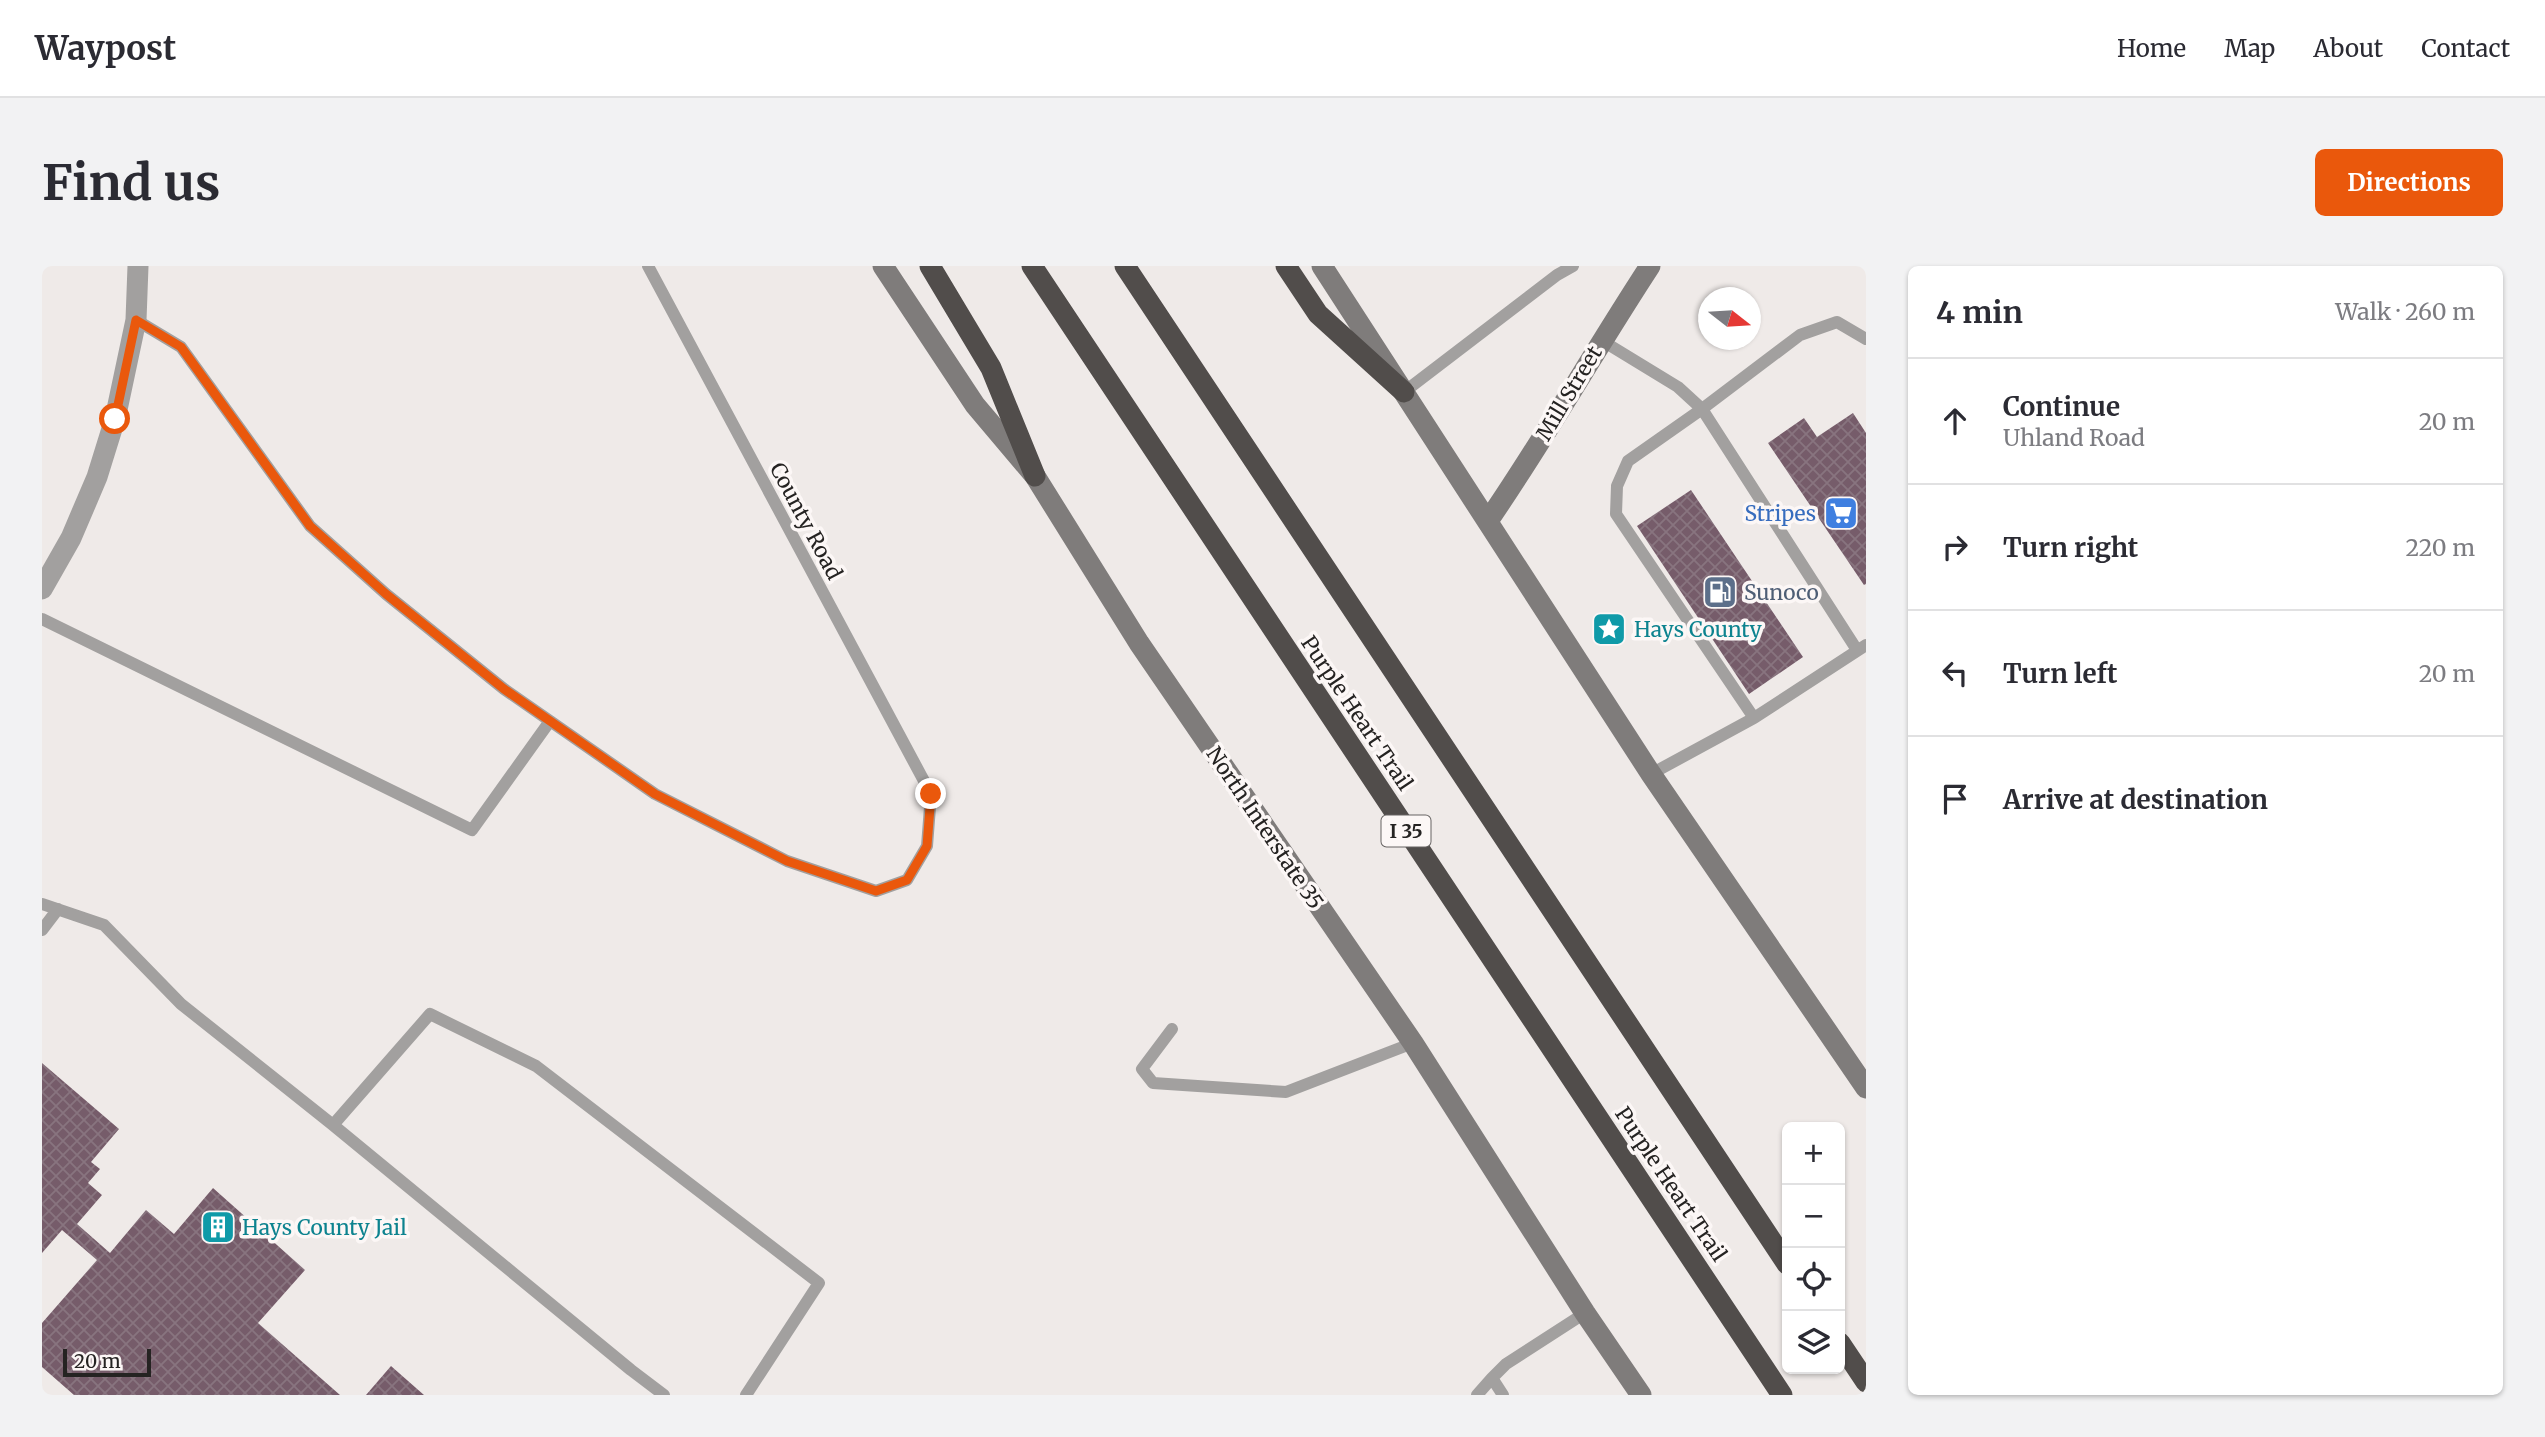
<!DOCTYPE html>
<html lang="en">
<head>
<meta charset="utf-8">
<style>
	:root { --surface:#fff; --page:#f2f2f3; --text:#2b2b33; --muted:#7c7c81; --line:#e1e1e2; --accent:#ea580c }
	body { margin:0; font-family:Merriweather,serif; background:var(--page); color:var(--text) }
	.controls { position:absolute; right:21px; bottom:21px; display:grid; overflow:hidden; border-radius:10px; box-shadow:0 2px 5px #0004 }
	.controls button { width:63px; height:63px; display:grid; place-items:center; padding:0; border:0; border-bottom:2px solid var(--line); background:var(--surface); color:var(--text); font:35px sans-serif }
	.compass { position:absolute; left:1656px; top:21px; width:63px; height:63px; border-radius:50%; background:var(--surface); box-shadow:0 2px 5px #0004; rotate:107deg }
	.scale { position:absolute; left:21px; bottom:18px; width:88px; box-sizing:border-box; padding-left:7px; border:4px solid #252322; border-top:0; font-size:19px; line-height:24px; white-space:nowrap; color:#252322; -webkit-text-stroke:5px #fcf7f6; paint-order:stroke }
	.stop { position:absolute; width:21px; height:21px; margin:-16px; border:5px solid #ea580c; border-radius:50%; background:#fff }
	.stop.end { background:#ea580c; border-color:#fff; box-shadow:0 2px 7px #0008 }
	.list { margin:0; padding:0; list-style:none }
	h2 { display:flex; justify-content:space-between; align-items:center; height:91px; margin:0; padding:0 28px; font-size:30px }
	h2 small { font-size:23px; font-weight:400; color:var(--muted) }
	.list li { display:grid; grid-template-columns:46px 1fr auto; gap:21px; align-items:center; box-sizing:border-box; height:126px; padding:0 28px; border-top:2px solid var(--line) }
	.list b { display:block; font-size:26px; white-space:nowrap }
	.list p { margin:0; font-size:23px; white-space:nowrap; color:var(--muted) }
	.list em { font-size:23px; font-style:normal; color:var(--muted) }
	.icon { flex:none; width:38px; height:38px; fill:none; stroke:currentColor; stroke-width:2; stroke-linecap:round; stroke-linejoin:round }
	.map { position:relative; flex:none; width:1824px; height:1129px; overflow:hidden; border-radius:10px }
	header { display:flex; align-items:center; gap:42px; box-sizing:border-box; height:98px; padding:0 35px; background:var(--surface); border-bottom:2px solid var(--line) }
	header strong { font-size:33px }
	nav { display:flex; gap:38px; margin-inline-start:auto; font-size:24px }
	.intro { display:flex; align-items:center; justify-content:space-between; box-sizing:border-box; height:168px; padding:0 42px }
	h1 { margin:0; font-size:49px }
	.button { padding:18px 32px; border-radius:10px; background:var(--accent); color:#fff; font-size:24px; font-weight:700 }
	main { display:flex; gap:42px; padding:0 42px }
	aside { flex:1; background:var(--surface); border-radius:10px; box-shadow:0 2px 5px #0004 }
	.map>svg:first-child { display:block }
	.building { fill:url(#building-cross-hatch) }
	.lines { fill:none; stroke-linecap:round; stroke-linejoin:round }
	.lane { stroke:#a2a09f; stroke-width:12 }
	.street { stroke:#a2a09f; stroke-width:21 }
	.secondary { stroke:#7f7c7b; stroke-width:21 }
	.highway { stroke:#514d4b; stroke-width:21 }
	.route { stroke:#ea580c; stroke-width:9 }
	.labels { text-anchor:middle; dominant-baseline:central; stroke-width:7; stroke-linejoin:round; paint-order:stroke }
	.shield { fill:#fcf7f6; stroke:#666362; stroke-width:2 }
	.shield-label { font-size:19px; font-weight:bold; fill:#252322 }
	.street-label { font-size:21px; fill:#252322; stroke:#fcf7f6 }
	.shop-label { font-size:21px; fill:#366cbe; stroke:#fcf7f6; text-anchor:end }
	.service-label { font-size:21px; fill:#4e5e75; stroke:#fcf7f6; text-anchor:start }
	.culture-label { font-size:21px; fill:#0d838f; stroke:#fcf7f6; text-anchor:start }
</style>
</head>
<body>
<header>
<strong>Waypost</strong>
<nav><a>Home</a><a>Map</a><a>About</a><a>Contact</a></nav>
</header>
<div class="intro"><h1>Find us</h1><a class="button">Directions</a></div>
<main>
<div class="map">
<svg width="1824" height="1129" viewBox="0 0 1824 1129">
	<defs>
		<pattern id="building-cross-hatch" width="8" height="8" patternUnits="userSpaceOnUse" patternTransform="scale(1.75)"><rect width="8" height="8" fill="#765c6a"/><path d="M0 0l8 8M0 8l8-8" fill="none" stroke="#88747f"/></pattern>
	</defs>
	<rect width="100%" height="100%" fill="#efeae8"/>
	<path class="building" d="M1811 147 1824 167V318L1822 319 1726 177 1762 152 1775 171Z
		M1649 224 1761 391 1707 428 1595 260Z
		M0 797 77 863 49 896 58 903 46 917 60 929 35 958 68 987 104 944 132 968 171 922 263 1004 216 1057 298 1129H32L0 1101V1057L55 994 20 964 0 987Z
		M349 1100 382 1129H324Z"/>
	<g class="lines">
		<path class="lane" d="M94 54 139 81 268 260 344 328 462 423 613 528 745 595 834 625 865 614 885 580 889 528 606 0
			M1559 74 1636 121 1660 143 1815 384
			M1362 126 1515 9 1531 0
			M0 353 430 564 508 455
			M1712 452 1574 248 1575 220 1586 195 1660 143 1758 69 1795 56 1824 73
			M1609 508 1712 452 1824 379
			M0 638 62 659 139 738 291 859 388 748 494 800 777 1017 704 1129
			M0 664 16 643
			M1130 763 1100 803 1111 817 1244 826 1371 777
			M291 859 589 1104 622 1129
			M1435 1129 1450 1112
			M1461 1129 1450 1112 1464 1098 1543 1047"/>
		<path class="street" d="M0 323 29 272 55 211 73 153 94 54 96 0"/>
		<path class="secondary" d="M841 0 933 139 993 210 1097 377 1371 777 1543 1047 1599 1129
			M1280 0 1609 508 1824 822
			M1446 255C1503 172 1553 84 1608 0"/>
		<path class="highway" d="M888 0 949 102 993 210
			M990 0 1740 1129
			M1083 0 1745 998
			M1244 0 1276 48 1362 126
			M1798 1077 1824 1116"/>
	</g>
	<g class="lines">
		<path class="route" d="M73 153 94 54 139 81 268 260 344 328 462 423 613 528 745 595 834 625 865 614 885 580 889 528"/>
	</g>
	<defs>
		<g id="supermarket-square" transform="scale(1.75)"><rect x="-9" y="-9" width="18" height="18" rx="4" fill="#3f7fe0" stroke="#fcf7f6"/><path d="M-6-5.5h2.5l.6 2H6L4.5 2H-2.5L-4.4-4H-6ZM-1.5 3.2a1.3 1.3 0 1 0 .1 0ZM3 3.2a1.3 1.3 0 1 0 .1 0Z" fill="#fff"/></g>
		<g id="fuel-square" transform="scale(1.75)"><rect x="-9" y="-9" width="18" height="18" rx="4" fill="#5c6f8a" stroke="#fcf7f6"/><path d="M-5.5-6h7V0h2V4h1.3V-2.5L3-4.5l.8-.8L6-3V5H2.5V1h-1V6h-7ZM-4.2-4.7v3.2H.2V-4.7Z" fill="#fff"/></g>
		<g id="sight-square" transform="scale(1.75)"><rect x="-9" y="-9" width="18" height="18" rx="4" fill="#0f9aa8" stroke="#fcf7f6"/><path d="M0-6L1.8-2.2L6-1.7L2.9 1.2L3.7 5.4L0 3.3L-3.7 5.4L-2.9 1.2L-6-1.7L-1.8-2.2Z" fill="#fff"/></g>
		<g id="building-square" transform="scale(1.75)"><rect x="-9" y="-9" width="18" height="18" rx="4" fill="#0f9aa8" stroke="#fcf7f6"/><path d="M-4-6H4V6H1V3H-1V6H-4ZM-2.5-4.3h1.7v1.8h-1.7ZM.8-4.3h1.7v1.8H.8ZM-2.5-1h1.7V.8h-1.7ZM.8-1h1.7V.8H.8Z" fill="#fff"/></g>
	</defs>
	<g fill-rule="evenodd">
		<use href="#supermarket-square" x="1799" y="247"/>
		<use href="#fuel-square" x="1678" y="326"/>
		<use href="#sight-square" x="1567" y="363"/>
		<use href="#building-square" x="176" y="961"/>
	</g>
	<g class="labels">
		<rect class="shield" x="1339.5" y="549.5" width="49" height="31" rx="5"/>
		<g class="shield-label">
			<text x="1364" y="565">I 35</text>
		</g>
		<g class="street-label">
			<text transform="translate(1527 127) rotate(-59)">Mill Street</text>
			<text transform="translate(764 255) rotate(62)">County Road</text>
			<text transform="translate(1315 447) rotate(56)">Purple Heart Trail</text>
			<text transform="translate(1223 562) rotate(56)">North Interstate 35</text>
			<text transform="translate(1629 918) rotate(56)">Purple Heart Trail</text>
		</g>
		<g class="shop-label">
			<text x="1774" y="247">Stripes</text>
		</g>
		<g class="service-label">
			<text x="1702" y="326">Sunoco</text>
		</g>
		<g class="culture-label">
			<text x="1592" y="363">Hays County</text>
			<text x="200" y="961">Hays County Jail</text>
		</g>
	</g>
</svg>
<div class="controls">
<button>+</button>
<button>−</button>
<button><svg class="icon" aria-label="locate" viewBox="0 0 24 24"><circle cx="12" cy="12" r="6"/><path d="M12 2v4M12 18v4M2 12h4M18 12h4"/></svg></button>
<button><svg class="icon" aria-label="layers" viewBox="0 0 24 24"><path d="M12 4l9 5-9 5-9-5zM3 14l9 5 9-5"/></svg></button>
</div>
<svg class="compass" viewBox="-18 -18 36 36"><path d="M0-13l5 13h-10z" fill="#e53935"/><path d="M0 13l5-13h-10z" fill="#7c7c81"/></svg>
<div class="scale">20 m</div>
<div class="stop" style="left:73px;top:153px"></div>
<div class="stop end" style="left:889px;top:528px"></div>
</div>
<aside>
<h2>4 min<small>Walk · 260 m</small></h2>
<ul class="list">
<li><svg class="icon" aria-label="ahead" viewBox="0 0 24 24"><path d="M12 20V5M6 11l6-6 6 6"/></svg><div><b>Continue</b><p>Uhland Road</p></div><em>20 m</em></li>
<li><svg class="icon" aria-label="right" viewBox="0 0 24 24"><path d="M7 20v-9h11M14 6l5 5-5 5"/></svg><div><b>Turn right</b></div><em>220 m</em></li>
<li><svg class="icon" aria-label="left" viewBox="0 0 24 24"><path d="M17 20v-9H6M10 6l-5 5 5 5"/></svg><div><b>Turn left</b></div><em>20 m</em></li>
<li><svg class="icon" aria-label="arrive" viewBox="0 0 24 24"><path d="M6 21V4h12l-3 4 3 4H6"/></svg><div><b>Arrive at destination</b></div></li>
</ul>
</aside>
</main>
</body>
</html>
